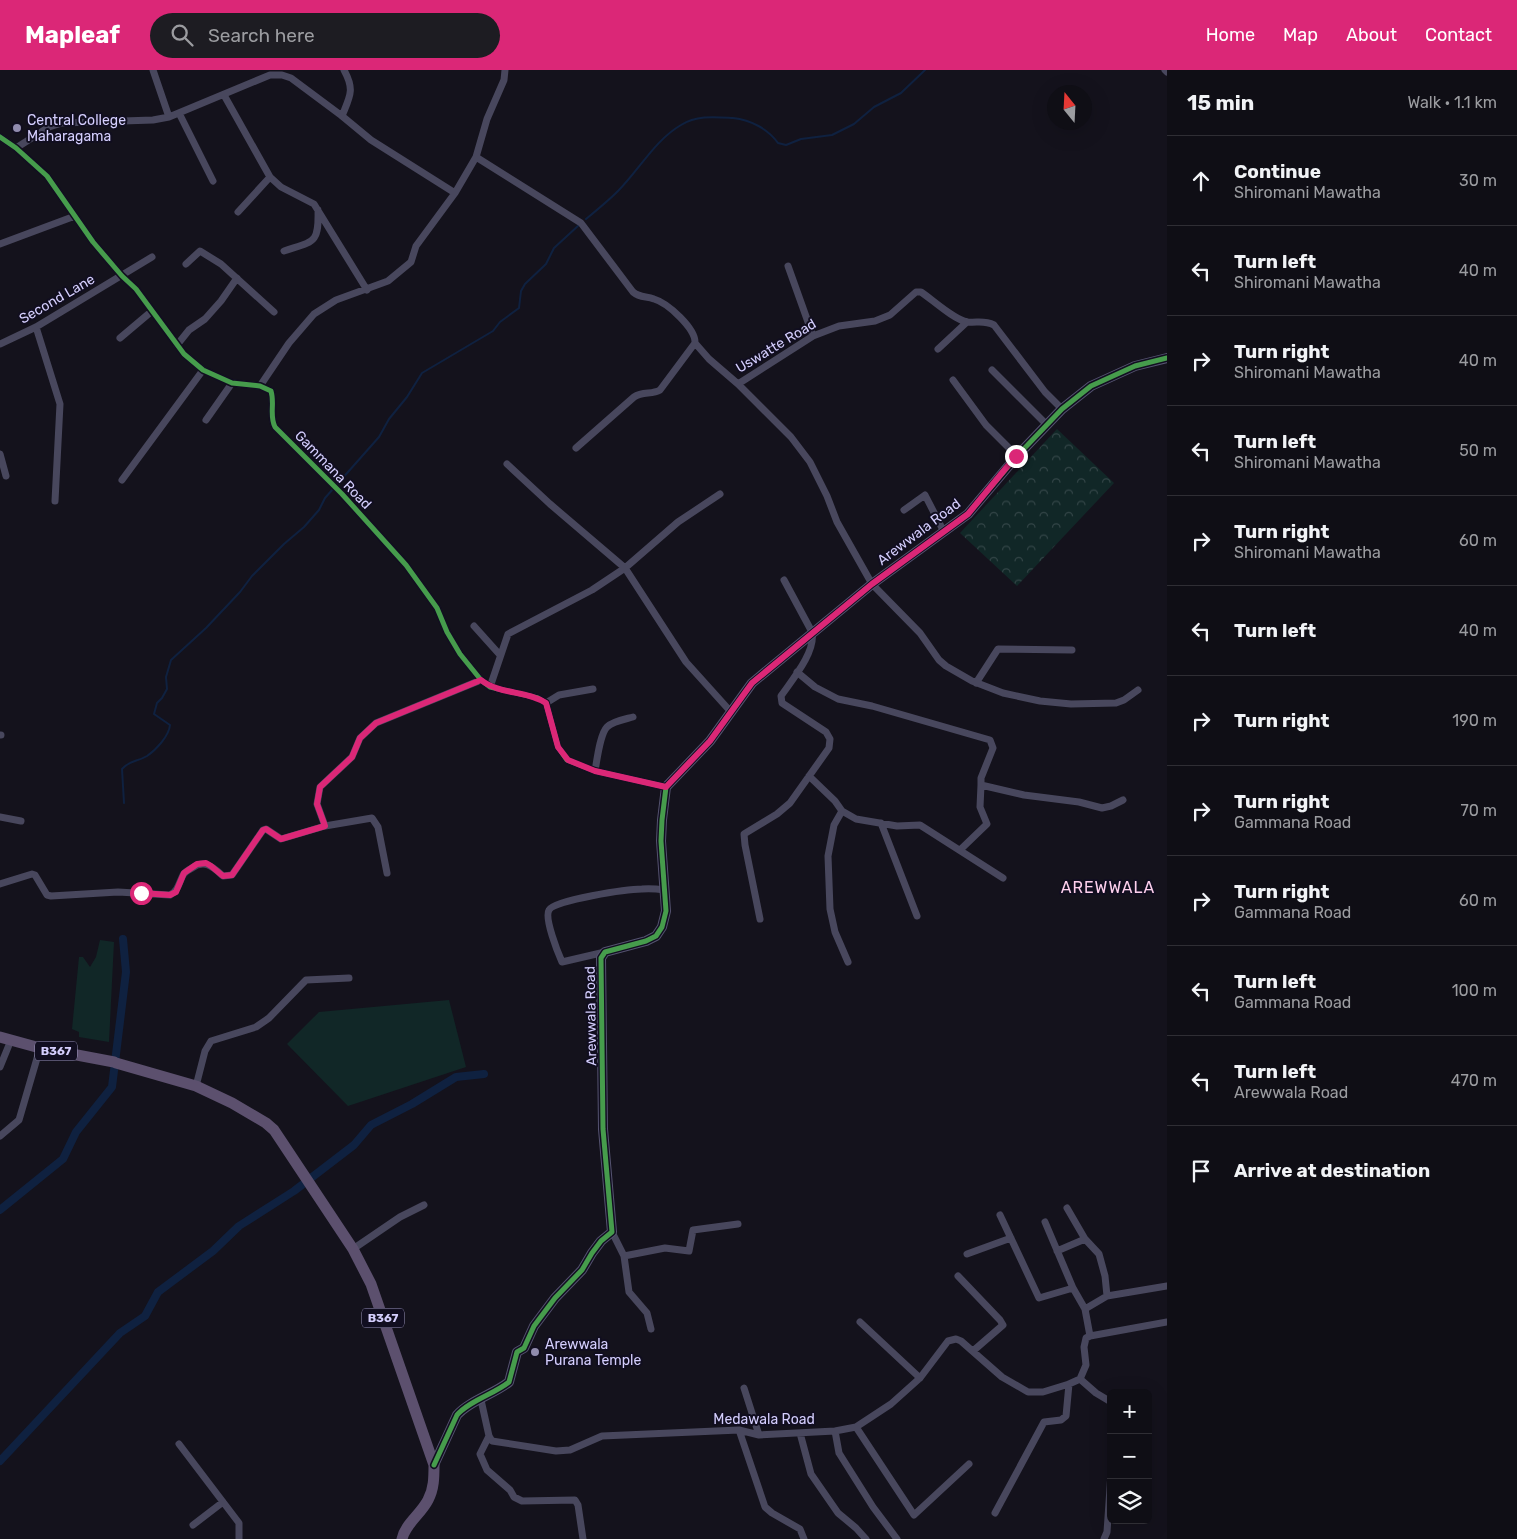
<!DOCTYPE html>
<html lang="en">
<head>
<meta charset="utf-8">
<style>
	:root { --surface:#0f0e15; --page:#1d1c22; --text:#f1f3f6; --muted:#9b9ca0; --line:#2f2e34; --accent:#db2777 }
	body { margin:0; font-family:Rubik,sans-serif; background:var(--page); color:var(--text) }
	.controls { position:absolute; right:15px; bottom:15px; display:grid; overflow:hidden; border-radius:8px; box-shadow:0 5px 20px #0002 }
	.controls button { width:45px; height:45px; display:grid; place-items:center; padding:0; border:0; border-bottom:1px solid var(--line); background:var(--surface); color:var(--text); font:25px sans-serif }
	.compass { position:absolute; left:1047px; top:15px; width:45px; height:45px; border-radius:50%; background:var(--surface); box-shadow:0 5px 20px #0002; rotate:342deg }
	.stop { position:absolute; width:15px; height:15px; margin:-11px; border:4px solid #db2777; border-radius:50%; background:#fff }
	.stop.end { background:#db2777; border-color:#fff; box-shadow:0 1px 5px #0008 }
	.list { margin:0; padding:0; list-style:none }
	h2 { display:flex; justify-content:space-between; align-items:center; height:65px; margin:0; padding:0 20px; font-size:21px }
	h2 small { font-size:16px; font-weight:400; color:var(--muted) }
	.list li { display:grid; grid-template-columns:32px 1fr auto; gap:15px; align-items:center; box-sizing:border-box; height:90px; padding:0 20px; border-top:1px solid var(--line) }
	.list b { display:block; font-size:19px; white-space:nowrap }
	.list p { margin:0; font-size:16px; white-space:nowrap; color:var(--muted) }
	.list em { font-size:16px; font-style:normal; color:var(--muted) }
	.icon { flex:none; width:28px; height:28px; fill:none; stroke:currentColor; stroke-width:2; stroke-linecap:round; stroke-linejoin:round }
	.map { position:relative; flex:none; width:1167px; height:1469px; overflow:hidden }
	header { display:flex; align-items:center; gap:30px; box-sizing:border-box; height:70px; padding:0 25px; background:var(--accent); color:#fff }
	header strong { font-size:24px }
	nav { display:flex; gap:28px; margin-inline-start:auto; font-size:18px }
	.search { width:350px; height:45px; background:var(--page); display:flex; align-items:center; gap:12px; box-sizing:border-box; padding:0 18px; border-radius:28px; color:var(--muted); font-size:19px }
	main { display:flex }
	aside { flex:1; background:var(--surface) }
	.map>svg:first-child { display:block }
	.green { fill:#112727 }
	.forest { fill:url(#forest-crowns) }
	.lines { fill:none; stroke-linecap:round; stroke-linejoin:round }
	.stream { stroke:#0f2140; stroke-width:2 }
	.canal { stroke:#0f2140; stroke-width:8 }
	.street { stroke:#48475d; stroke-width:7 }
	.secondary { stroke:#555370; stroke-width:10 }
	.primary { stroke:#5c506e; stroke-width:11 }
	.cycleway-casing { stroke:#110e20; stroke-width:8 }
	.cycleway { stroke:#469c4c; stroke-width:5 }
	.route { stroke:#db2777; stroke-width:6 }
	.poi-dot { fill:#918cae; stroke:#110e20; stroke-width:2 }
	.labels { text-anchor:middle; dominant-baseline:central; stroke-width:4; stroke-linejoin:round; paint-order:stroke }
	.shield { fill:#110e20; stroke:#9a94bb; stroke-width:1 }
	.shield-label { font-size:12px; font-weight:bold; fill:#d4cefd }
	.poi-label { font-size:14px; fill:#d4cefd; stroke:#110e20; text-anchor:start }
	.street-label { font-size:14px; fill:#d4cefd; stroke:#110e20 }
	.quarter-label { font-size:16px; letter-spacing:1px; fill:#fed0ed; stroke:#110e20 }
</style>
</head>
<body>
<header>
<strong>Mapleaf</strong>
<div class="search"><svg class="icon" aria-label="search" viewBox="0 0 24 24"><circle cx="10" cy="10" r="6"/><path d="M15 15l6 6"/></svg>Search here</div>
<nav><a>Home</a><a>Map</a><a>About</a><a>Contact</a></nav>
</header>
<main>
<div class="map">
<svg width="1167" height="1469" viewBox="0 0 1167 1469">
	<defs>
		<pattern id="forest-crowns" width="20" height="18" patternUnits="userSpaceOnUse" patternTransform="scale(1.25)"><rect width="20" height="18" fill="#112727"/><path d="M2 6a3 3 0 1 1 6 0M12 15a3 3 0 1 1 6 0" fill="none" stroke="#334547"/></pattern>
	</defs>
	<rect width="100%" height="100%" fill="#14121c"/>
	<path class="green" d="M100 870 114 872 109 972 79 967V962L72 959 79 887H83L90 897 96 887Z
		M449 930 466 997 348 1036 287 974 319 942Z"/>
	<path class="forest" d="M1057 359 1114 413 1017 516 960 463Z"/>
	<g class="lines">
		<path class="stream" d="M586 149C597 140 608 131 618 121 639 100 655 70 681 55 697 45 715 47 733 48 751 50 768 59 778 73L786 75 801 69 832 65 854 54 874 37 901 23 925 0
			M124 733 122 699C130 690 137 692 147 686 156 680 169 666 170 655L154 644 157 633 162 628 167 619 166 607 171 590 206 558 240 522 252 506 284 474 304 457 319 440 325 428 379 367 389 349 407 327 422 303 493 261 500 252 519 238 521 221 525 214 546 194 554 178 579 155"/>
		<path class="canal" d="M0 1140 63 1089 76 1062 112 1017 126 902 123 869
			M0 1391 120 1263 145 1246 158 1222 213 1181 239 1156 294 1121 354 1075 371 1055 412 1034 456 1007 484 1004"/>
		<path class="street" d="M153 0 169 47
			M1165 0 1167 2
			M224 25 270 107 281 117 314 134 367 220
			M179 43 213 111
			M342 46C350 26 355 20 344 0
			M0 67 16 78 47 106 93 172 122 206 136 219 184 284 203 300 232 313 260 316 271 321C275 334 269 345 275 357L342 424 406 495 437 538 447 562 460 584 481 610 490 617 538 628 546 633 558 677 567 690 595 701 666 717
			M16 78 49 57 62 53 153 50 169 47 270 5H282L291 8 342 46 371 70 455 123
			M476 87 581 153 633 222C640 228 646 226 654 229 668 233 696 259 695 273L709 289 738 314 813 266 839 256 875 251 890 245 916 222H921C933 230 953 249 967 252 978 253 984 250 994 255L1045 322 1062 339
			M238 142 270 107
			M0 174 75 146
			M284 181C314 171 319 174 318 140
			M186 194 200 181 221 194 274 242
			M788 196 813 266
			M36 257 60 334 55 431
			M120 268 152 241
			M0 274 36 257 152 187
			M177 275 189 260 205 249 221 231 237 208
			M938 279 967 252
			M992 300 1047 355
			M953 310 986 355 1017 386
			M738 314 791 367 810 392 827 426 837 452 872 514 920 563 939 590 946 596 972 611 1003 623 1040 631 1071 634 1116 633 1124 630 1138 620
			M260 316 289 273 314 244 336 230 388 211 411 192 416 176 455 123 476 87 487 49 504 10 505 0
			M206 350 232 313
			M576 378 634 327C643 321 652 325 660 320L695 273
			M0 384 6 406
			M507 394 550 434 625 498 686 592 731 642
			M122 410 203 300
			M904 440 925 425 944 462
			M474 556 500 585
			M797 602 815 617 838 629 872 636 990 670 993 678 981 708V715L1024 725 1079 732 1102 738 1111 736 1123 730
			M976 613 998 579 1072 580
			M490 617 508 564 592 520 625 498 678 452 720 424
			M546 633 559 625 593 619
			M0 665H1
			M595 701C597 690 600 664 607 657 613 651 626 649 633 647
			M809 706 835 731 842 741 856 749 897 756 920 755 1003 808
			M842 741 834 755 828 786 830 839 835 862 848 892
			M0 747 21 751
			M881 753 917 846
			M325 756 317 734 320 717 352 687 360 668 376 653 481 610
			M960 780 987 754 980 737 981 715
			M0 814 32 804 35 805 47 825 51 826 118 822 170 825C178 821 179 813 183 805 185 802 188 800 192 798 205 789 213 797 223 806L232 805 263 760 266 759 281 769 325 756 372 748 378 757 387 803
			M760 849 745 775 744 764 777 744 790 733 829 678 830 669 826 662 782 633 781 626C792 610 816 582 812 562L784 510
			M605 882 562 892C558 883 544 848 549 840 554 830 628 819 642 819 650 818 658 819 665 820
			M0 997 11 970
			M196 1016 205 981 211 971 256 957 269 948 306 910 349 908
			M0 1066 19 1050 40 978
			M1067 1138 1085 1169 1099 1184 1105 1206 1107 1226 1085 1239
			M1000 1145 1039 1228 1073 1218 1085 1239 1090 1266
			M1045 1152 1073 1218
			M612 1162 624 1186 629 1222 647 1243 651 1259
			M353 1179 400 1147 424 1135
			M1057 1181 1085 1169
			M967 1184 1011 1168
			M624 1186 665 1178 689 1181 693 1160 738 1154
			M958 1206 1000 1250 1003 1255 973 1281
			M1107 1226 1167 1216
			M860 1252 920 1308
			M1080 1309 1096 1323 1111 1332
			M744 1318 759 1365
			M481 1330 489 1366 492 1371 556 1381 570 1380 602 1366 739 1360 759 1365 835 1361 856 1357 891 1334 920 1308 948 1271 956 1269 961 1271 1002 1307 1028 1322H1043L1069 1314 1080 1309 1086 1295 1084 1277 1086 1268 1090 1266 1167 1252
			M856 1357 914 1445 969 1394
			M739 1360 765 1437 772 1443 800 1459 804 1469
			M835 1361 839 1383 873 1437 897 1469
			M800 1363 811 1404 838 1443 856 1458 866 1469
			M489 1366 480 1384 487 1400 510 1420 514 1427 522 1431 575 1430 578 1435 583 1469
			M179 1374 239 1453V1469
			M995 1443 1044 1352 1061 1350 1066 1346 1069 1314
			M193 1455 223 1432
			M1104 1469 1107 1462 1111 1403"/>
		<path class="secondary" d="M434 1395 457 1345C469 1331 494 1324 509 1312L517 1282 524 1278 534 1256 555 1228 582 1200 592 1183 601 1171 612 1162 603 1059 601 888 605 882 646 871 656 866 662 857 666 841 661 771 662 750 666 717 710 671 752 613 872 514 968 444 1017 386 1062 339 1091 316 1135 296 1167 288"/>
		<path class="primary" d="M0 967 40 978 114 992
			M116 993 196 1016 232 1033 266 1053 274 1060 282 1072 353 1179 371 1214 434 1395C434 1407 434 1419 428 1430 421 1444 405 1454 402 1469"/>
		<g class="cycleway-casing">
			<path id="cycleway" d="M0 67 16 78 47 106 93 172 122 206 136 219 184 284 203 300 232 313 260 316 271 321C275 334 269 345 275 357L342 424 406 495 437 538 447 562 460 584 481 610 490 617 538 628 546 633 558 677 567 690 595 701 666 717
				M434 1395 457 1345C469 1331 494 1324 509 1312L517 1282 524 1278 534 1256 555 1228 582 1200 592 1183 601 1171 612 1162 603 1059 601 888 605 882 646 871 656 866 662 857 666 841 661 771 662 750 666 717 710 671 752 613 872 514 968 444 1017 386 1062 339 1091 316 1135 296 1167 288"/>
		</g>
		<use href="#cycleway" class="cycleway"/>
	</g>
	<g class="lines">
		<path class="route" d="M141 823 170 825 176 822 184 803 197 794 206 793 211 796 223 806 232 805 263 760 266 759 281 769 325 756 317 734 320 717 352 687 360 668 376 653 481 610C500 625 526 620 546 633L558 677 568 690 595 701 666 717 710 671 752 613 872 514 968 444 1016 386"/>
	</g>
	<g class="poi-dot">
		<circle cx="17" cy="58" r="5"/>
		<circle cx="535" cy="1282" r="5"/>
	</g>
	<g class="labels">
		<g class="shield">
			<rect x="35" y="971.5" width="42" height="19" rx="4"/>
			<rect x="362" y="1238.5" width="42" height="19" rx="4"/>
		</g>
		<g class="shield-label">
			<text x="56" y="981">B367</text>
			<text x="383" y="1248">B367</text>
		</g>
		<g class="poi-label">
			<text x="27" y="50">Central College<tspan x="27" dy="16">Maharagama</tspan></text>
			<text x="545" y="1274">Arewwala<tspan x="545" dy="16">Purana Temple</tspan></text>
		</g>
		<g class="street-label">
			<text transform="translate(57 229) rotate(-30)">Second Lane</text>
			<text transform="translate(776 276) rotate(-31)">Uswatte Road</text>
			<text transform="translate(333 400) rotate(46)">Gammana Road</text>
			<text transform="translate(919 462) rotate(-37)">Arewwala Road</text>
			<text transform="translate(591 946) rotate(-91)">Arewwala Road</text>
			<text x="764" y="1349">Medawala Road</text>
		</g>
		<g class="quarter-label">
			<text x="1108" y="817">AREWWALA</text>
		</g>
	</g>
</svg>
<div class="controls">
<button>+</button>
<button>−</button>
<button><svg class="icon" aria-label="layers" viewBox="0 0 24 24"><path d="M12 4l9 5-9 5-9-5zM3 14l9 5 9-5"/></svg></button>
</div>
<svg class="compass" viewBox="-18 -18 36 36"><path d="M0-13l5 13h-10z" fill="#e53935"/><path d="M0 13l5-13h-10z" fill="#9b9ca0"/></svg>
<div class="stop" style="left:141px;top:823px"></div>
<div class="stop end" style="left:1016px;top:386px"></div>
</div>
<aside>
<h2>15 min<small>Walk · 1.1 km</small></h2>
<ul class="list">
<li><svg class="icon" aria-label="ahead" viewBox="0 0 24 24"><path d="M12 20V5M6 11l6-6 6 6"/></svg><div><b>Continue</b><p>Shiromani Mawatha</p></div><em>30 m</em></li>
<li><svg class="icon" aria-label="left" viewBox="0 0 24 24"><path d="M17 20v-9H6M10 6l-5 5 5 5"/></svg><div><b>Turn left</b><p>Shiromani Mawatha</p></div><em>40 m</em></li>
<li><svg class="icon" aria-label="right" viewBox="0 0 24 24"><path d="M7 20v-9h11M14 6l5 5-5 5"/></svg><div><b>Turn right</b><p>Shiromani Mawatha</p></div><em>40 m</em></li>
<li><svg class="icon" aria-label="left" viewBox="0 0 24 24"><path d="M17 20v-9H6M10 6l-5 5 5 5"/></svg><div><b>Turn left</b><p>Shiromani Mawatha</p></div><em>50 m</em></li>
<li><svg class="icon" aria-label="right" viewBox="0 0 24 24"><path d="M7 20v-9h11M14 6l5 5-5 5"/></svg><div><b>Turn right</b><p>Shiromani Mawatha</p></div><em>60 m</em></li>
<li><svg class="icon" aria-label="left" viewBox="0 0 24 24"><path d="M17 20v-9H6M10 6l-5 5 5 5"/></svg><div><b>Turn left</b></div><em>40 m</em></li>
<li><svg class="icon" aria-label="right" viewBox="0 0 24 24"><path d="M7 20v-9h11M14 6l5 5-5 5"/></svg><div><b>Turn right</b></div><em>190 m</em></li>
<li><svg class="icon" aria-label="right" viewBox="0 0 24 24"><path d="M7 20v-9h11M14 6l5 5-5 5"/></svg><div><b>Turn right</b><p>Gammana Road</p></div><em>70 m</em></li>
<li><svg class="icon" aria-label="right" viewBox="0 0 24 24"><path d="M7 20v-9h11M14 6l5 5-5 5"/></svg><div><b>Turn right</b><p>Gammana Road</p></div><em>60 m</em></li>
<li><svg class="icon" aria-label="left" viewBox="0 0 24 24"><path d="M17 20v-9H6M10 6l-5 5 5 5"/></svg><div><b>Turn left</b><p>Gammana Road</p></div><em>100 m</em></li>
<li><svg class="icon" aria-label="left" viewBox="0 0 24 24"><path d="M17 20v-9H6M10 6l-5 5 5 5"/></svg><div><b>Turn left</b><p>Arewwala Road</p></div><em>470 m</em></li>
<li><svg class="icon" aria-label="arrive" viewBox="0 0 24 24"><path d="M6 21V4h12l-3 4 3 4H6"/></svg><div><b>Arrive at destination</b></div></li>
</ul>
</aside>
</main>
</body>
</html>
